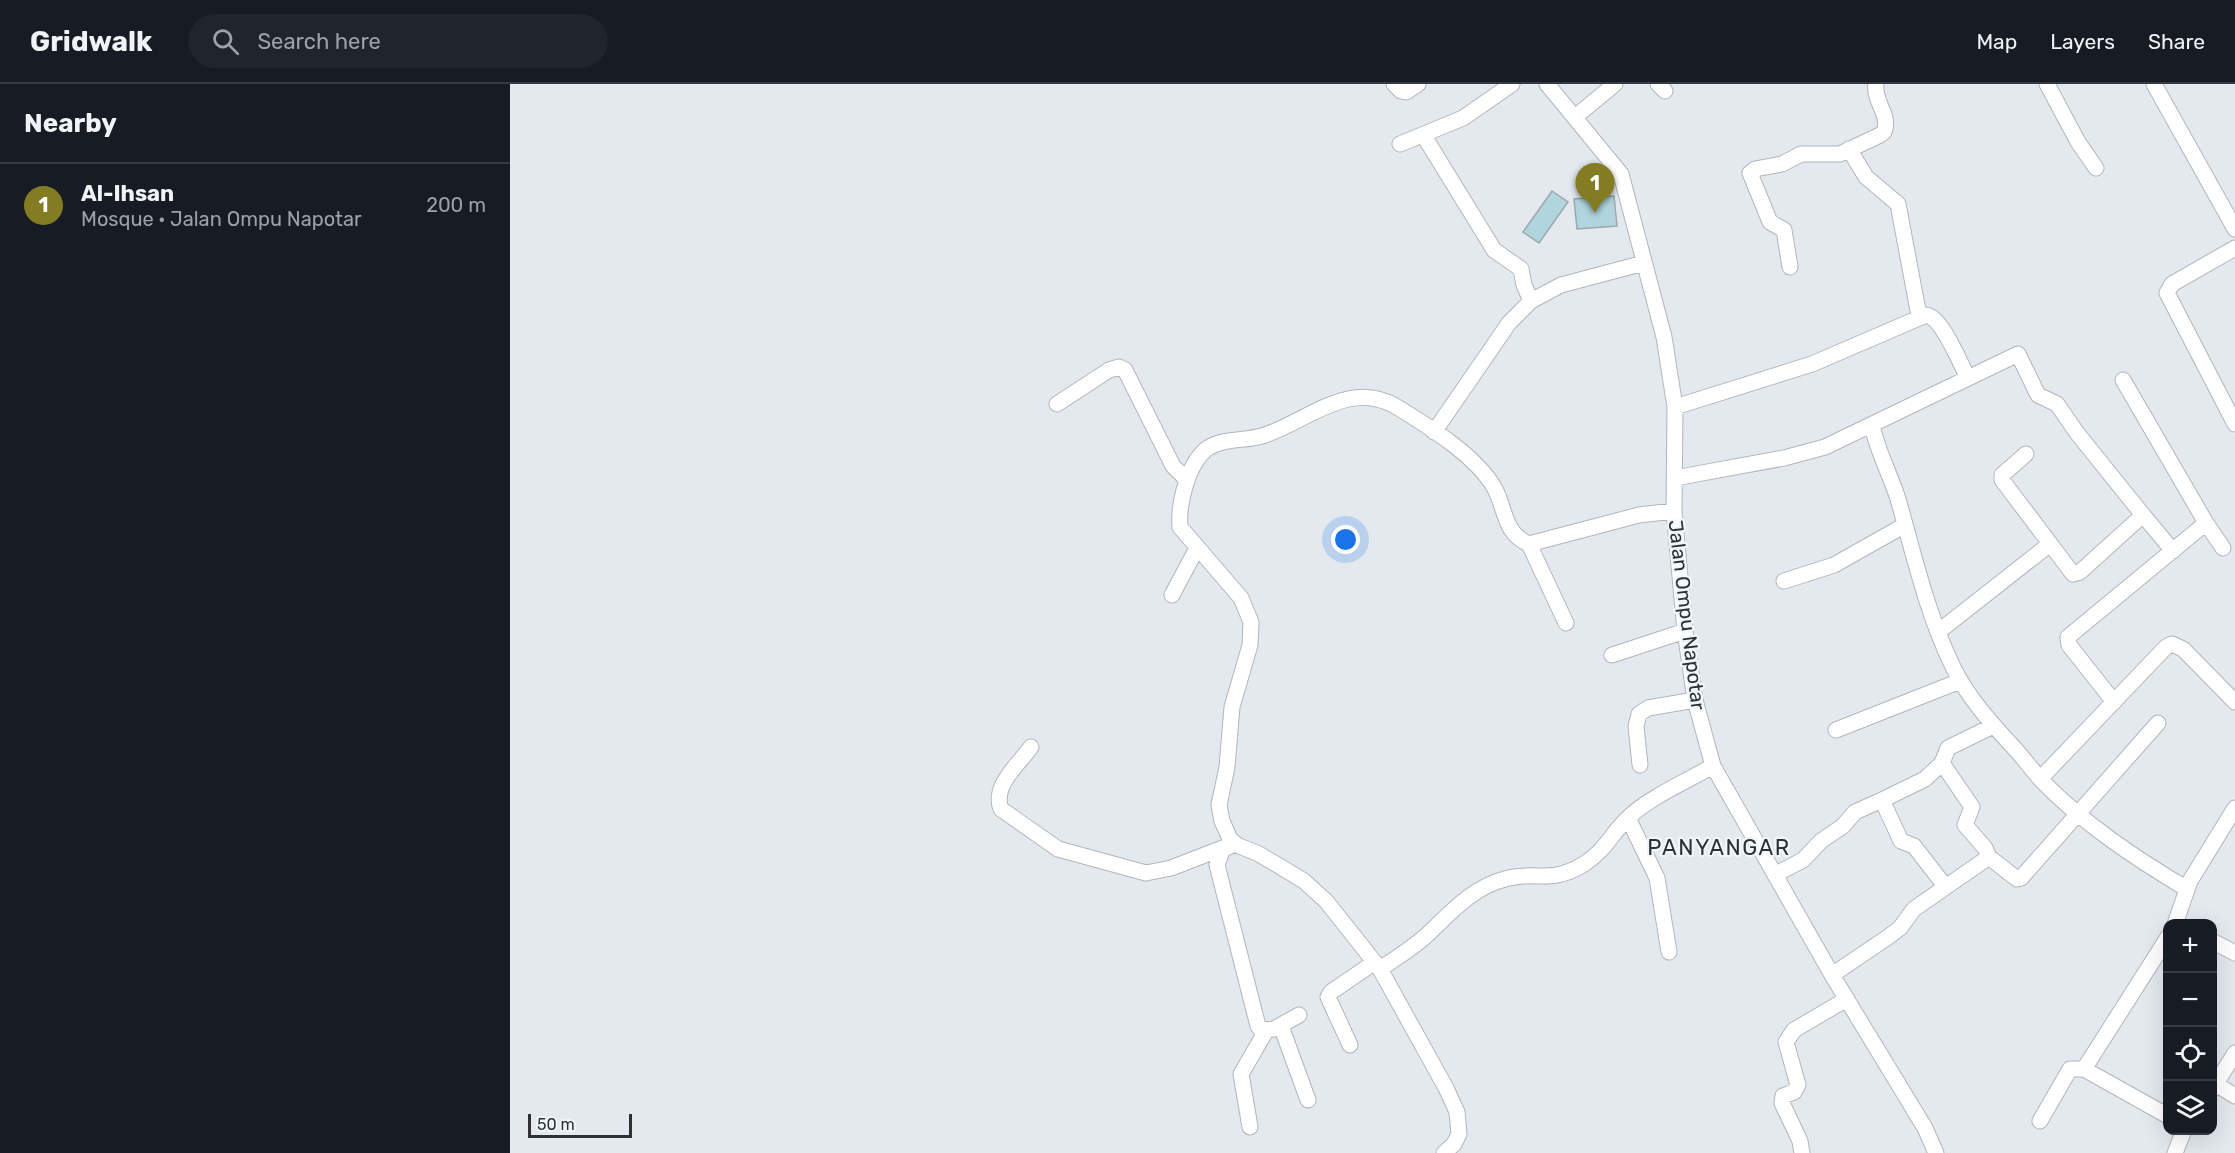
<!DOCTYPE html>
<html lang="en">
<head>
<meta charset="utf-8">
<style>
	:root { --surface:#171b24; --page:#20242c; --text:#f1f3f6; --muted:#9ea1a6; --line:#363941; --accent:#847c23 }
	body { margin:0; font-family:Rubik,sans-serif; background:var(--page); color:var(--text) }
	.controls { position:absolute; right:18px; bottom:18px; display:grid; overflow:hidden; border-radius:12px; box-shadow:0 6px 24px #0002 }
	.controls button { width:54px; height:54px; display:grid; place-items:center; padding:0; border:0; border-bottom:2px solid var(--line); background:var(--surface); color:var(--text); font:30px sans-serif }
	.scale { position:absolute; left:18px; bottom:15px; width:104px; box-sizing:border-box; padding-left:6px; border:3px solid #2e3032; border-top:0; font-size:16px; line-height:21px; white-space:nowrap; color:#2e3032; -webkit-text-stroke:4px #f0f7fc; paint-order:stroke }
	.you { position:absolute; left:836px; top:456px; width:21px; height:21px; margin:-15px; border:4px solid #fff; border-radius:50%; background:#1a73e8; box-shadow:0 0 0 9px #1a73e833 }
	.badge { display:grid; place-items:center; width:39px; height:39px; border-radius:50%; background:var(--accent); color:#fff; font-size:20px; font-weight:700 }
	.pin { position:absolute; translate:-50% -50px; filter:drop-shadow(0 2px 3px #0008) }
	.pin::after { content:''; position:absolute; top:32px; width:21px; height:18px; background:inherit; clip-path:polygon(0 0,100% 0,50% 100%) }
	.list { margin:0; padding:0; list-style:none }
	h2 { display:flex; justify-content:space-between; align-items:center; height:78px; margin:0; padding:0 24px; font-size:26px }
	h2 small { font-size:20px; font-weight:400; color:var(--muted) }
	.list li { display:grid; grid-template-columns:39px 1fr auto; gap:18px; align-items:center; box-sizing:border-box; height:84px; padding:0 24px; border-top:2px solid var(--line) }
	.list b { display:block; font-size:22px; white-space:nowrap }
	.list p { margin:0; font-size:20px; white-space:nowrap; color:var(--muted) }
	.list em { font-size:20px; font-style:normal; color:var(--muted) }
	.icon { flex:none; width:33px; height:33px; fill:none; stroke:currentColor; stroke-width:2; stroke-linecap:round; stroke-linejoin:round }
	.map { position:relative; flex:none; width:1725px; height:1069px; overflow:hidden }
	header { display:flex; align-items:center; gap:36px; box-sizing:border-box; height:84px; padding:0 30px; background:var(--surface); border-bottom:2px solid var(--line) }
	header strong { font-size:28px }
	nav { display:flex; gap:33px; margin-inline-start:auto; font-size:21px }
	.search { width:420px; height:54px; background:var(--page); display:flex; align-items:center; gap:15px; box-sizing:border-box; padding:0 21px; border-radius:33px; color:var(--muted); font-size:22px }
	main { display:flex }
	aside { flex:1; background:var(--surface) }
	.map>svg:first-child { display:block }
	.building { fill:#b0d5de; stroke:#9ea7a9; stroke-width:1.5 }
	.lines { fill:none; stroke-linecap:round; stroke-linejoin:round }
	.minor-casing { stroke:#b0b6bb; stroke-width:17 }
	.minor { stroke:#fff; stroke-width:15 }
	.labels { text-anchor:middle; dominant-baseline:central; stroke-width:4.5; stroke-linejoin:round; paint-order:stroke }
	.street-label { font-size:20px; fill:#2e3032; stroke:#f0f7fc }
	.quarter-label { font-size:22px; letter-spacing:1.5px; fill:#2e3032; stroke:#f0f7fc }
</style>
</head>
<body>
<header>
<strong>Gridwalk</strong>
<div class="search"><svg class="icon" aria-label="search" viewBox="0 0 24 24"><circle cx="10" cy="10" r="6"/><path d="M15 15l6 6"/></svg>Search here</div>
<nav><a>Map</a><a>Layers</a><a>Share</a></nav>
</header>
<main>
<aside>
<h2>Nearby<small></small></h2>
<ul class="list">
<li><span class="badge">1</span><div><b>Al-Ihsan</b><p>Mosque · Jalan Ompu Napotar</p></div><em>200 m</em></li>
</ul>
</aside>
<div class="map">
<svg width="1725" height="1069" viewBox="0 0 1725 1069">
	<rect width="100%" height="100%" fill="#e3e9ef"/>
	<path class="building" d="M1042 107 1058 118 1029 159 1013 148Z
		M1104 112 1107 142 1067 145 1064 115Z"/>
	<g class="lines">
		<g class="minor-casing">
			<path id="minor" d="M884 0 891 7 896 8 908 0
				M1037 0 1111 90 1154 253 1165 323 1164 427 1175 547 1185 616 1203 682 1322 891 1415 1044 1426 1069
				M1148 0 1155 7
				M1537 0 1568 58 1586 84
				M1644 0 1725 145
				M1065 33 1105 0
				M914 52 984 166 1011 185 1014 201 1021 217
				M890 60 953 34 1002 0
				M1339 65 1356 93 1388 120 1409 232
				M1725 164 1662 200 1657 209 1725 340
				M1280 183 1274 146 1260 138 1240 89 1245 85 1272 80 1291 70H1330L1370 51 1374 48C1381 31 1363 17 1366 0
				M547 320 599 286 609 283 615 286 663 382 677 396
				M1165 323 1302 280 1416 231C1432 233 1450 279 1458 294
				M1362 342C1368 368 1380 390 1388 415 1404 471 1417 530 1443 583 1458 614 1482 640 1506 666 1515 676 1523 687 1532 697 1574 740 1625 774 1677 805
				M924 348 999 239 1021 217 1051 201 1134 179
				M1165 394 1274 374 1315 363 1508 270 1528 311 1547 320 1567 349 1633 431 1570 488 1563 490 1492 396V391L1516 370
				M1633 431 1663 467
				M1696 439 1713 464
				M1019 460 1056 539
				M1274 497 1324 481 1395 441
				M662 511 687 464
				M1428 548 1540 460
				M1102 571 1175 547
				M1604 618 1559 561 1558 553 1696 439 1613 296
				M1326 646 1450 597
				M521 663C508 681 482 702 491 725L548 765 636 789 661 784 713 764
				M1432 679 1462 723 1455 741 1475 764 1479 773
				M1130 681 1126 642 1129 630 1138 624 1185 616
				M1530 695 1656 563 1662 560 1673 565 1725 618
				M1118 734 1147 794 1159 868
				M719 763 713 764 707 781 748 942 751 946 764 945 789 931
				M1266 790 1293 776 1311 757 1333 742 1345 728 1372 716
				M1435 802 1404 762 1391 757 1372 716 1415 695 1432 679 1438 664 1483 642
				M1665 840 1680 797 1725 724
				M1658 853 1574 985 1658 1032
				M1702 857 1725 869
				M870 885C886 874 903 864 918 850 940 829 963 803 995 795 1025 786 1040 801 1074 780 1097 765 1100 751 1118 734 1138 714 1177 697 1203 682
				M1322 891 1378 853 1390 844 1404 825 1479 773 1507 795 1511 794 1648 639
				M771 942 798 1016
				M840 961 818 913 821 908 865 878
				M1706 1000 1725 1012
				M1702 1006 1725 969
				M1530 1037 1560 985H1574
				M740 1043 731 990 756 947
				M934 1069 944 1060 949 1050 947 1028 936 1004 870 885 816 817 794 797 749 770 727 761 720 755 712 737 709 721 717 683 722 623 740 561 741 538 731 514 670 443C668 420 678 378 698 364 713 354 735 357 752 352 797 338 839 294 887 323 918 342 968 373 985 405 996 426 994 450 1019 460L1129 431 1164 427
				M1292 1069 1290 1057 1272 1019 1273 1012 1284 1008 1288 1001 1276 958 1284 946 1337 915
				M1665 1069 1674 1046"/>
		</g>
		<use href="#minor" class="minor"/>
	</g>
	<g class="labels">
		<g class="street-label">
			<text transform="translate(1177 531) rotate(83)">Jalan Ompu Napotar</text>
		</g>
		<g class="quarter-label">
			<text x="1209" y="763">PANYANGAR</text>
		</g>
	</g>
</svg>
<div class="controls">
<button>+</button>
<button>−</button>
<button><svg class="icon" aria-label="locate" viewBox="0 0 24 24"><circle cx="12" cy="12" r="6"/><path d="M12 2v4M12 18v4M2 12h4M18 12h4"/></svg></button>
<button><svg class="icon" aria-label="layers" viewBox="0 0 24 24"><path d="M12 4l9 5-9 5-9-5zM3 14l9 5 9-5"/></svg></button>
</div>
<div class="scale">50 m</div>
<div class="you"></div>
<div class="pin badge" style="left:1085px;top:129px">1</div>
</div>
</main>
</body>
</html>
